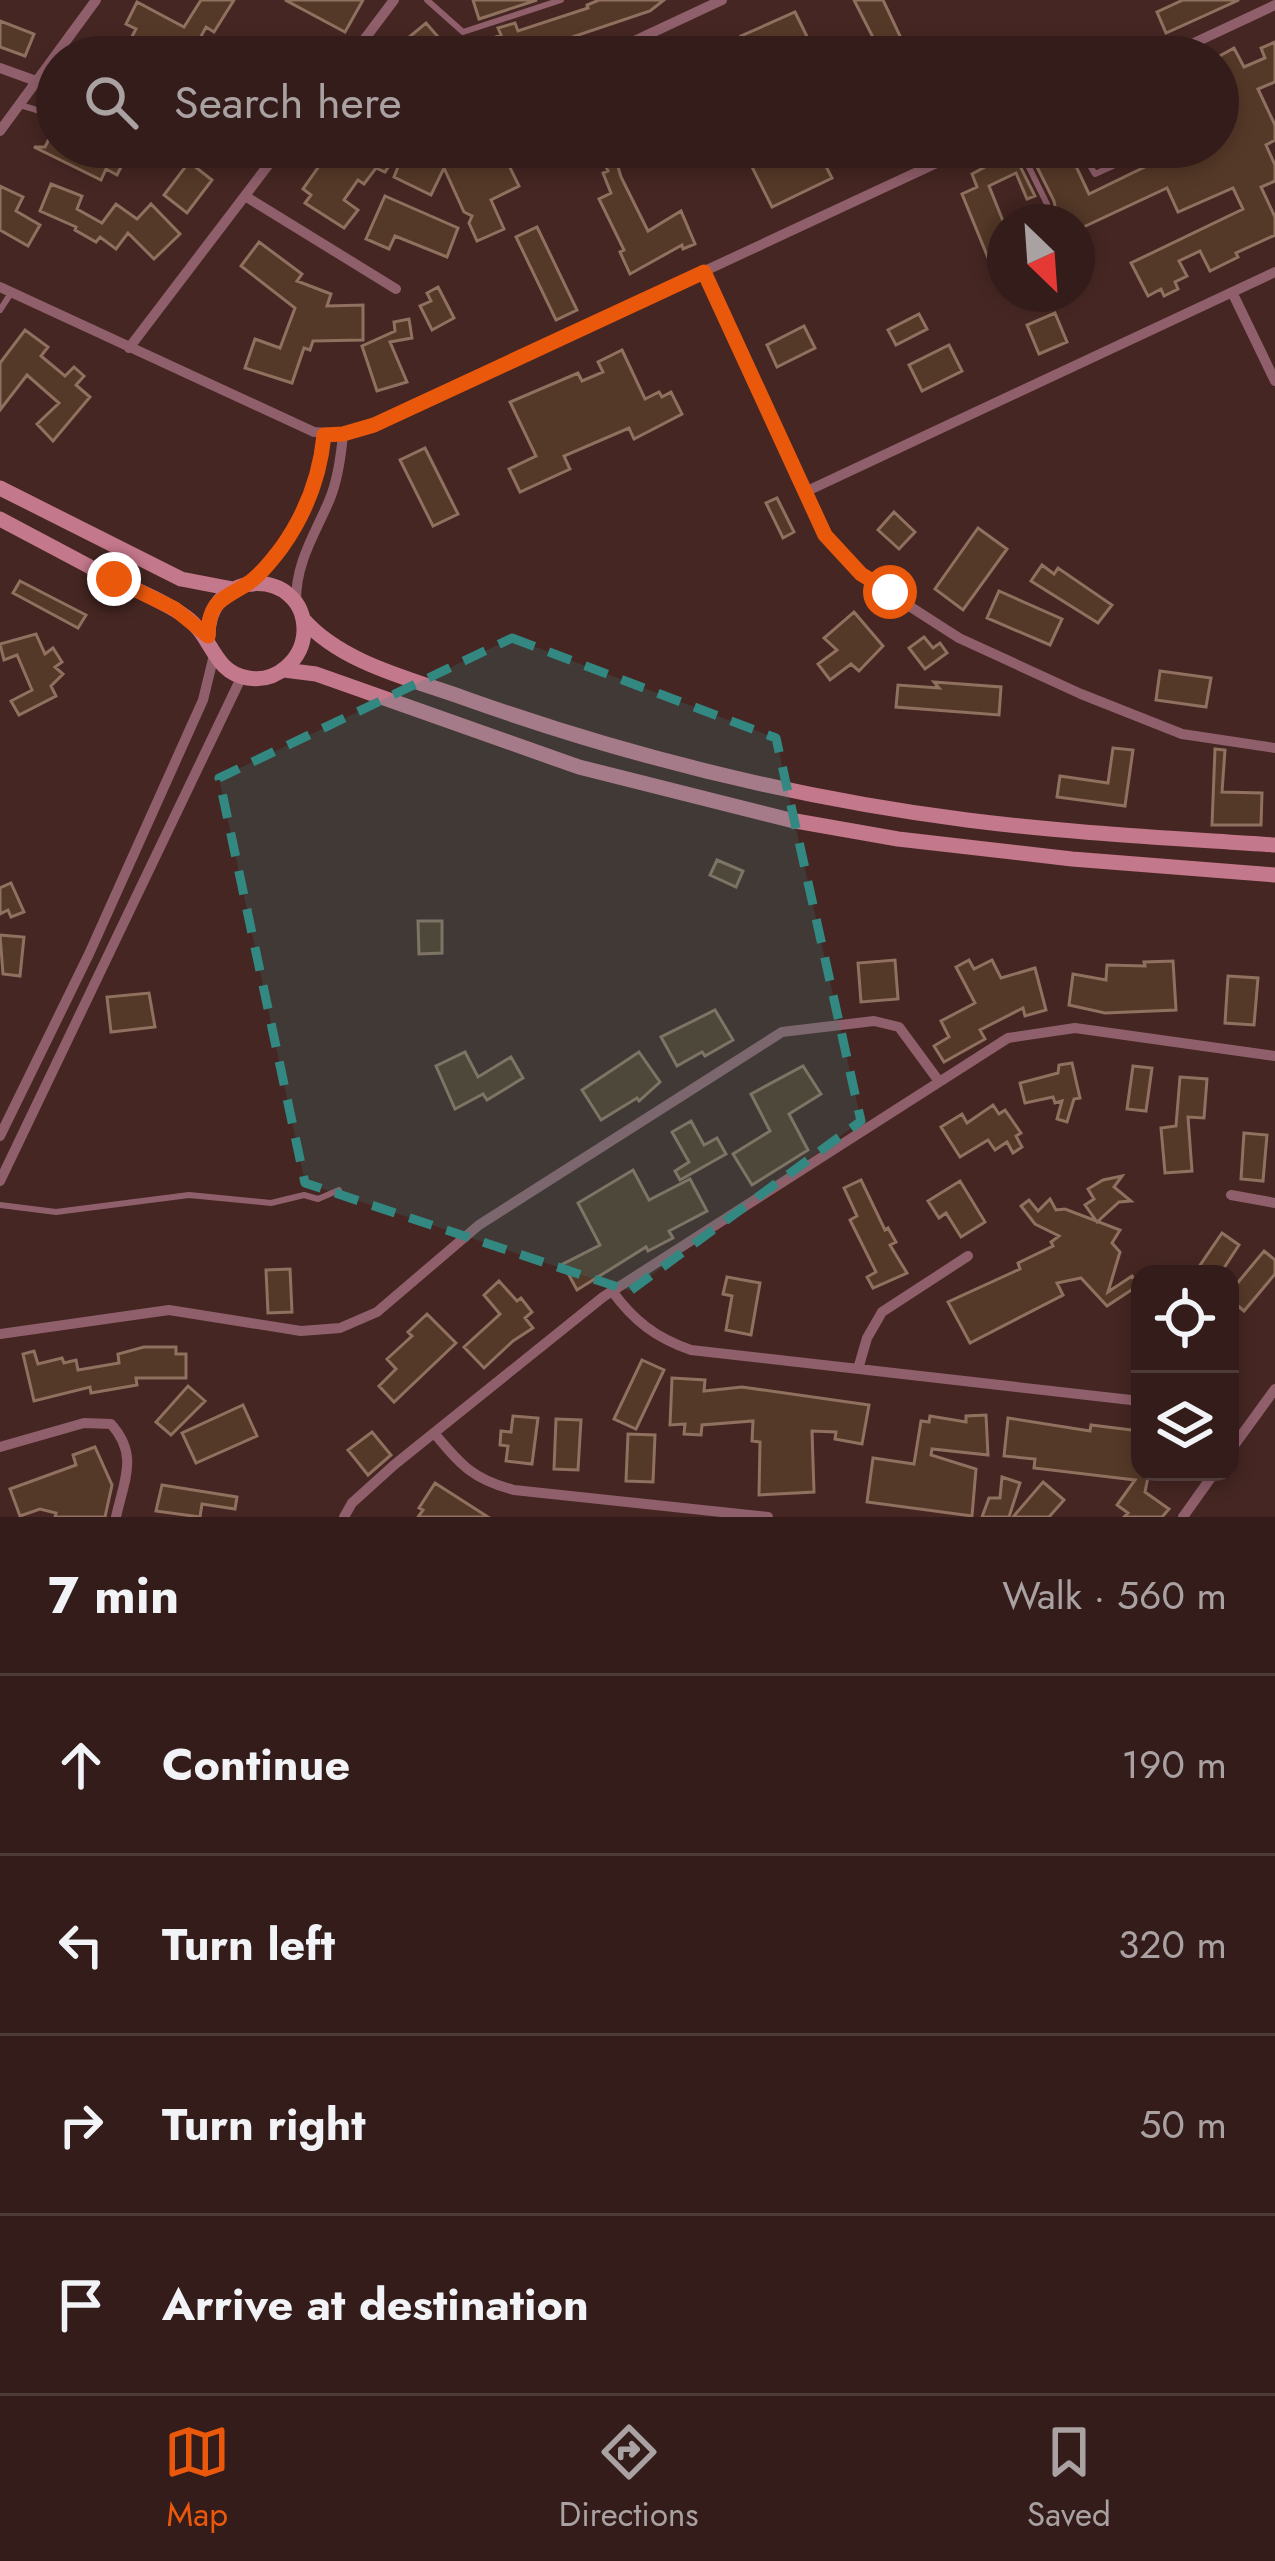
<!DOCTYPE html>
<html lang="en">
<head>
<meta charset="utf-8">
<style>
	:root { --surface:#341c1a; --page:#3c2523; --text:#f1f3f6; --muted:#a9a1a2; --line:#4e3a39; --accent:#ea580c }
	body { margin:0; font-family:Jost,sans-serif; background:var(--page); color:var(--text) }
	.controls { position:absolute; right:36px; bottom:36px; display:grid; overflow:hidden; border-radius:24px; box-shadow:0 6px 18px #0003 }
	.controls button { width:108px; height:108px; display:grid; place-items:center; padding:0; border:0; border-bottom:3px solid var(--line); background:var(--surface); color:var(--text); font:60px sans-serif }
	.compass { position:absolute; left:987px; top:204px; width:108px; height:108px; border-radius:50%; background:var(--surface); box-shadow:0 6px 18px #0003; rotate:155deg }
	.stop { position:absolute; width:36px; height:36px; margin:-27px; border:9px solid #ea580c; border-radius:50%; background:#fff }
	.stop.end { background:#ea580c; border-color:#fff; box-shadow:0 3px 12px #0008 }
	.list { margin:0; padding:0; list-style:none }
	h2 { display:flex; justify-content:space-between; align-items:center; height:156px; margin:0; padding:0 48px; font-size:51px }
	h2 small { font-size:39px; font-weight:400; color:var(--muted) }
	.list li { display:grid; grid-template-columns:78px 1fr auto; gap:36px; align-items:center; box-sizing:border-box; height:180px; padding:0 48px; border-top:3px solid var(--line) }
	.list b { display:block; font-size:45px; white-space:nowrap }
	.list em { font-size:39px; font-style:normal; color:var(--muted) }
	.icon { flex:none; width:66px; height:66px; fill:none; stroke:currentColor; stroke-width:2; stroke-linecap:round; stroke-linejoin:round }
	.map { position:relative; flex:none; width:1275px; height:1517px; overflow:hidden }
	.search { position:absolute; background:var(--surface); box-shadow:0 6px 18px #0003; left:36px; right:36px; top:36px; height:132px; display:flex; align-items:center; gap:30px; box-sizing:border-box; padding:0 42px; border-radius:66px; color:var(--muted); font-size:45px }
	.sheet { height:876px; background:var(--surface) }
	nav { display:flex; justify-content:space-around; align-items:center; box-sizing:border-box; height:168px; border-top:3px solid var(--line); background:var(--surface); font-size:33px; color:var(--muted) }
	nav a { display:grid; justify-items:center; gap:6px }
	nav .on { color:var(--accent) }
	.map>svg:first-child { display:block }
	.building { fill:#553928; stroke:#90705e; stroke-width:3 }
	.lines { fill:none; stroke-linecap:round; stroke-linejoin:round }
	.lane { stroke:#8f5f6b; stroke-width:6 }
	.street { stroke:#8f5f6b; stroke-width:10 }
	.secondary { stroke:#c4788b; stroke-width:15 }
	.route { stroke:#ea580c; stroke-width:15 }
	.marked { fill:#338881; fill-opacity:0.2; stroke:#338881; stroke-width:9; stroke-dasharray:24 15; stroke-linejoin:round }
</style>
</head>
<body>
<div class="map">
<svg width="1275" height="1517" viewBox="0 0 1275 1517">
	<rect width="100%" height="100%" fill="#452622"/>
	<path class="building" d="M201 0H234L214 32 206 27 190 57H121L136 29 126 24 137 2 184 27Z
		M285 0H363L345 32Z
		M473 0H537L479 19Z
		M599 0H664L650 11 513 57H404L396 48 426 23 453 54 501 35 498 28 515 23 518 31 588 8 587 5Z
		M854 0H883L910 57H883Z
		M1183 0H1239L1166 33 1157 12Z
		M795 12 817 57H751L741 36Z
		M0 21 34 34 25 56 0 47Z
		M1275 42V82L1258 89 1275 125V140L1266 145 1275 165V181L1261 187 1275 217V235L1236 253 1238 257 1210 271 1200 251 1179 261 1187 276 1175 282 1178 289 1164 296 1161 289 1148 296 1131 263 1243 209 1233 188 1178 212 1167 188 1077 230V222H1058L1054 201 1032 157 1067 147 1089 194 1161 159 1155 147H1218V57L1234 48 1244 67 1265 58 1261 48Z
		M57 123V147H131L117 175 106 169 101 180 34 147H45Z
		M322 147H414L442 161 440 157 461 147H466L469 154 484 147H500L519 186 491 200 504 229 477 241 469 223 472 216 464 212 444 168 431 195 394 177 402 157 397 154 385 172 376 168 364 184 358 180 344 200 358 210 344 228 305 203 311 195 303 189 324 159 317 154Z
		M597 147H612L621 177 648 231 681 211 695 244 683 249 682 245 630 274 620 252 624 250 599 199 611 193 603 173 608 171Z
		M752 147H816L832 178 772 207 744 151Z
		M1013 152 1035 196 1027 199 1016 173 989 186 1005 226V265L993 270 962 194 977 187 972 174Z
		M189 162 212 180 187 213 164 195Z
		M51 184 82 196 77 209 102 223 116 204 137 219 151 204 180 234 154 259 128 233 116 249 100 237 96 242 75 230 76 227 40 211Z
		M0 186 23 197 16 211 40 225 28 246 0 230Z
		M385 196 458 228 447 257 395 236 389 249 366 239Z
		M537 227 577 310 556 320 516 237Z
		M259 242 302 274 297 281 331 294 327 306 363 305V340L313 341 310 350 304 348 292 383 245 368 255 339 280 348 295 308 241 266Z
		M438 287 454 318 432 330 420 306 431 301 427 293Z
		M1055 313 1067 342 1039 354 1027 325Z
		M919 314 927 329 896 345 888 330Z
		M409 319 412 338 390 342 407 382 377 391 362 346 395 331 394 322Z
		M804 326 815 348 777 367 767 345Z
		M25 330 48 347 41 356 65 376 74 367 84 376 76 385 90 397 53 441 37 424 59 403 27 375 0 410V363Z
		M949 345 962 371 922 391 909 365Z
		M622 350 645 399 659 392 662 397 671 392 682 414 634 439 629 428 564 456 570 469 520 492 509 469 536 456 510 402 578 373 582 381 603 372 598 362Z
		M425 448 458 514 433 526 400 460Z
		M777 498 794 532 783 538 766 503Z
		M894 512 915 532 899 549 878 530Z
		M978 528 1007 549 963 610 935 589Z
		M1042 565 1054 574 1058 568 1112 605 1098 623 1031 581Z
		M20 581 86 615 78 628 13 593Z
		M999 591 1062 619 1050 645 987 618Z
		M854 612 883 646 859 671 851 664 830 680 818 664 837 650 824 638Z
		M36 634 45 654 53 648 62 662 55 667 63 674 51 686 56 696 19 715 11 701 32 690 17 655 4 660 0 644Z
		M924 637 933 648 940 643 947 653 925 669 909 648Z
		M1160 671 1211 678 1206 707 1156 700Z
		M934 682 1001 687 999 715 896 707 898 685 939 688Z
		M1113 748 1133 750 1125 806 1057 797 1060 776 1108 783Z
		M1215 749 1225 750 1222 792 1262 793 1261 825H1212Z
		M717 860 743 871 736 887 710 875Z
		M11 883 24 912 11 917 8 910 0 914V888Z
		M418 921H442V953L419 954Z
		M0 935 24 937 20 976 3 974Z
		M895 960 898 999 861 1002 858 963Z
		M969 960 974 969 992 960 1001 978 1035 968 1046 1010 1025 1016 1023 1008 980 1030 985 1039 944 1062 934 1046 949 1037 941 1021 975 1003 956 967Z
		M1173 961 1176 1010 1105 1013 1069 1005 1073 974 1106 980 1107 965 1145 966 1144 962Z
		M1228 976 1258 978 1254 1025 1225 1023Z
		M149 993 155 1027 111 1032 107 997Z
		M715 1010 733 1040 705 1056 702 1052 677 1066 661 1037Z
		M465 1052 478 1077 511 1057 523 1078 487 1100 483 1094 455 1109 436 1066Z
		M639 1052 660 1082 639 1101 637 1098 601 1120 582 1090Z
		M1072 1063 1080 1098 1074 1099 1067 1122 1057 1119 1062 1101 1055 1103 1053 1097 1025 1103 1020 1083 1058 1073 1059 1065Z
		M803 1066 821 1094 789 1114 808 1150 752 1185 733 1154 770 1131 751 1094Z
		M1133 1066 1152 1068 1146 1111 1127 1109Z
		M1180 1077 1207 1079 1204 1118 1188 1117 1192 1171 1165 1173 1161 1128 1176 1126Z
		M993 1105 999 1114 1005 1110 1021 1133 1016 1136 1022 1147 1013 1153 1007 1142 995 1150 988 1140 960 1157 941 1127 962 1114 967 1123Z
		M691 1121 704 1145 717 1138 726 1154 680 1180 675 1171 689 1162 672 1132Z
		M1244 1133 1267 1135 1263 1181 1241 1179Z
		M633 1170 649 1200 690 1179 707 1211 669 1231 673 1238 648 1251 646 1247 577 1290 563 1264 600 1245 578 1203Z
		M1122 1176 1114 1187 1131 1201 1119 1202 1097 1222 1085 1205 1094 1199 1088 1189 1103 1180Z
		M861 1180 885 1230 888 1228 896 1242 890 1245 907 1273 873 1288 867 1277 876 1272 850 1220 857 1216 844 1188Z
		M960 1181 985 1222 961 1237 946 1213 939 1218 928 1201Z
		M1050 1199 1056 1210 1065 1209 1120 1230 1112 1243 1120 1252 1108 1292 1132 1276 1139 1285 1107 1306 1081 1278 1057 1283 1063 1295 970 1343 948 1302 1020 1269 1018 1263 1053 1246 1051 1242 1059 1236 1035 1224 1021 1206 1029 1200 1038 1211Z
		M1222 1233 1239 1245 1220 1274H1194Z
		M1264 1251 1275 1260V1274L1244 1311 1230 1299V1292Z
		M290 1269 292 1312 268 1313 266 1270Z
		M727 1277 760 1283 751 1335 726 1330 732 1296 723 1294Z
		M499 1281 517 1301 521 1298 532 1312 525 1318 533 1328 513 1341 484 1368 464 1347 500 1314 484 1295Z
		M427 1314 456 1343 394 1402 379 1386 396 1369 387 1359 412 1336 408 1332Z
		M144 1347H176V1354H186V1378H136L137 1385 91 1393 90 1387 34 1401 23 1354 34 1351 38 1364 62 1358 64 1363 76 1360 78 1370 119 1363 118 1354Z
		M642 1360 664 1370 636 1429 614 1419Z
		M672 1378 705 1380 704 1391 742 1387 869 1405 862 1444 835 1439 836 1432 812 1431 814 1492 759 1495 760 1442 752 1441 753 1421 702 1425 701 1435 684 1434 685 1424 670 1425Z
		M188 1386 205 1401 171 1435 156 1422Z
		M243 1405 257 1436 196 1463 182 1433Z
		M986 1415 988 1455 932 1449 931 1455 976 1469 972 1516 867 1502 873 1458 914 1464 921 1421 929 1422 930 1416 966 1422V1416Z
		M513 1416 538 1418 532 1464 506 1461 508 1446 500 1445 501 1431 511 1432Z
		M1008 1418 1090 1431 1091 1425 1140 1431V1473L1149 1472 1145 1492 1169 1509 1162 1517H1124L1128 1513 1117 1505 1135 1480 1034 1468 1035 1459 1004 1456Z
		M556 1419 581 1420 578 1470 554 1469Z
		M372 1432 391 1455 368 1475 348 1450Z
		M628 1434 655 1435 653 1482 626 1481Z
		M95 1447 112 1485 105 1517H55L56 1513 40 1509 20 1516 10 1489 76 1465 73 1455Z
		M1002 1477 1020 1483 1009 1517H982L989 1498H1000Z
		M1043 1482 1064 1500 1049 1517H1013Z
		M435 1483 488 1517H418L423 1510 419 1508Z
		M162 1485 237 1497 235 1509 202 1504 200 1517 156 1511Z"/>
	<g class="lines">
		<path class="lane" d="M427 0 463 32 561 0
			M20 105 57 116
			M1019 147 1047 204
			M1079 147 1095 174 1126 160
			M0 310 11 293
			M0 1205 56 1212 189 1195 271 1203 304 1195 318 1199 339 1190"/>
		<path class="street" d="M361 43 374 57
			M351 57 394 0
			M600 57 722 0
			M1164 57 1275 5
			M0 68 36 81
			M0 131 96 0
			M245 196 396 289
			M703 271 825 535 861 575 959 638 1081 694 1182 734 1275 748
			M0 287 314 432 343 434 374 425 971 147
			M1232 292 1275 381
			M129 348 282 147
			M805 492 1275 272
			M249 583C290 541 318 495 324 435
			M296 601C296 562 314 536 329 501 338 480 341 457 343 434
			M0 1136 89 954 203 700 214 655
			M0 1181 242 676
			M1231 1195 1275 1203
			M612 1291C634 1321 656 1338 691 1350L1140 1401
			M0 1334 169 1310 301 1331 340 1328 377 1312 479 1225 782 1032 874 1021 899 1027 938 1080
			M858 1369 867 1338 882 1312 968 1256
			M434 1433C461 1465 472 1479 514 1490L768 1517
			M0 1447 84 1423 111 1424C139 1455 124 1480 116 1517
			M1230 1451 1275 1389
			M344 1517 352 1503 394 1465 603 1297 1008 1038 1075 1028 1275 1056
			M1183 1517 1215 1472"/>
		<path class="secondary" d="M0 488 181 579 233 589
			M0 519C38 539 75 559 113 579 138 591 164 601 186 617 213 636 212 672 248 678 277 683 303 659 304 631 305 568 208 566 208 636
			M303 619C341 663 411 679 464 698 627 756 795 798 967 820 1069 833 1172 838 1275 845
			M284 670 316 674 579 767 790 820 898 839 1072 859 1275 875"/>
	</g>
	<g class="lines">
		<path class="route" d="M114 579 175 609 208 636C208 599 225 599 250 582 261 574 273 559 282 547 306 513 320 477 324 435L343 434 374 425 704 272 825 535 861 574 890 592"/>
	</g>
	<path class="marked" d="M512 638 776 738 861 1121 630 1291 305 1183 219 778Z"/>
</svg>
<div class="controls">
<button><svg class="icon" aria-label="locate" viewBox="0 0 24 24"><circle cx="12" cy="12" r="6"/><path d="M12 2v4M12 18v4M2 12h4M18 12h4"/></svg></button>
<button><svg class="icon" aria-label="layers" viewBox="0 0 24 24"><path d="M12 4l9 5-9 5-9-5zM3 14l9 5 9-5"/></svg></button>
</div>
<svg class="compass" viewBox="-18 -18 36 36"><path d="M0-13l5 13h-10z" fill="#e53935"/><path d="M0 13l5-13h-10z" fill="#a9a1a2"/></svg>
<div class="stop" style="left:890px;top:592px"></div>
<div class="stop end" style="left:114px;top:579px"></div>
<div class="search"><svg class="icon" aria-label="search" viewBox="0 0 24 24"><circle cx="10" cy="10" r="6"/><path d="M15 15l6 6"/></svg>Search here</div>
</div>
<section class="sheet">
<h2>7 min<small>Walk · 560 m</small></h2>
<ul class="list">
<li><svg class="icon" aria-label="ahead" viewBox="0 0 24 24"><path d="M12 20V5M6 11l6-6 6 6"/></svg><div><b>Continue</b></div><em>190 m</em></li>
<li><svg class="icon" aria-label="left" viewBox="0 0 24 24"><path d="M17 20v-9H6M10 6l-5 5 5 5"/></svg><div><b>Turn left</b></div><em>320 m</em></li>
<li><svg class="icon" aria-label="right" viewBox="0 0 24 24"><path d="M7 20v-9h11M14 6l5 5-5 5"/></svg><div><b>Turn right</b></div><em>50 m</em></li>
<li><svg class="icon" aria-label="arrive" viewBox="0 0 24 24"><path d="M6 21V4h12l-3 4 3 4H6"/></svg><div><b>Arrive at destination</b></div></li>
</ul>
</section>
<nav>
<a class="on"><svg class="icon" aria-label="map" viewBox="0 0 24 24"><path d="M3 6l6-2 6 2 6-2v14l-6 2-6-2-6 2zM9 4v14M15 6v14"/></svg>Map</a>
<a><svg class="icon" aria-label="directions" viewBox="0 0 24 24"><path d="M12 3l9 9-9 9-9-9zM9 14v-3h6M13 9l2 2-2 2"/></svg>Directions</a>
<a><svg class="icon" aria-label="saved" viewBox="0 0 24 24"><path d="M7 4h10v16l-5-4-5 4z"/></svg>Saved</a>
</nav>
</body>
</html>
